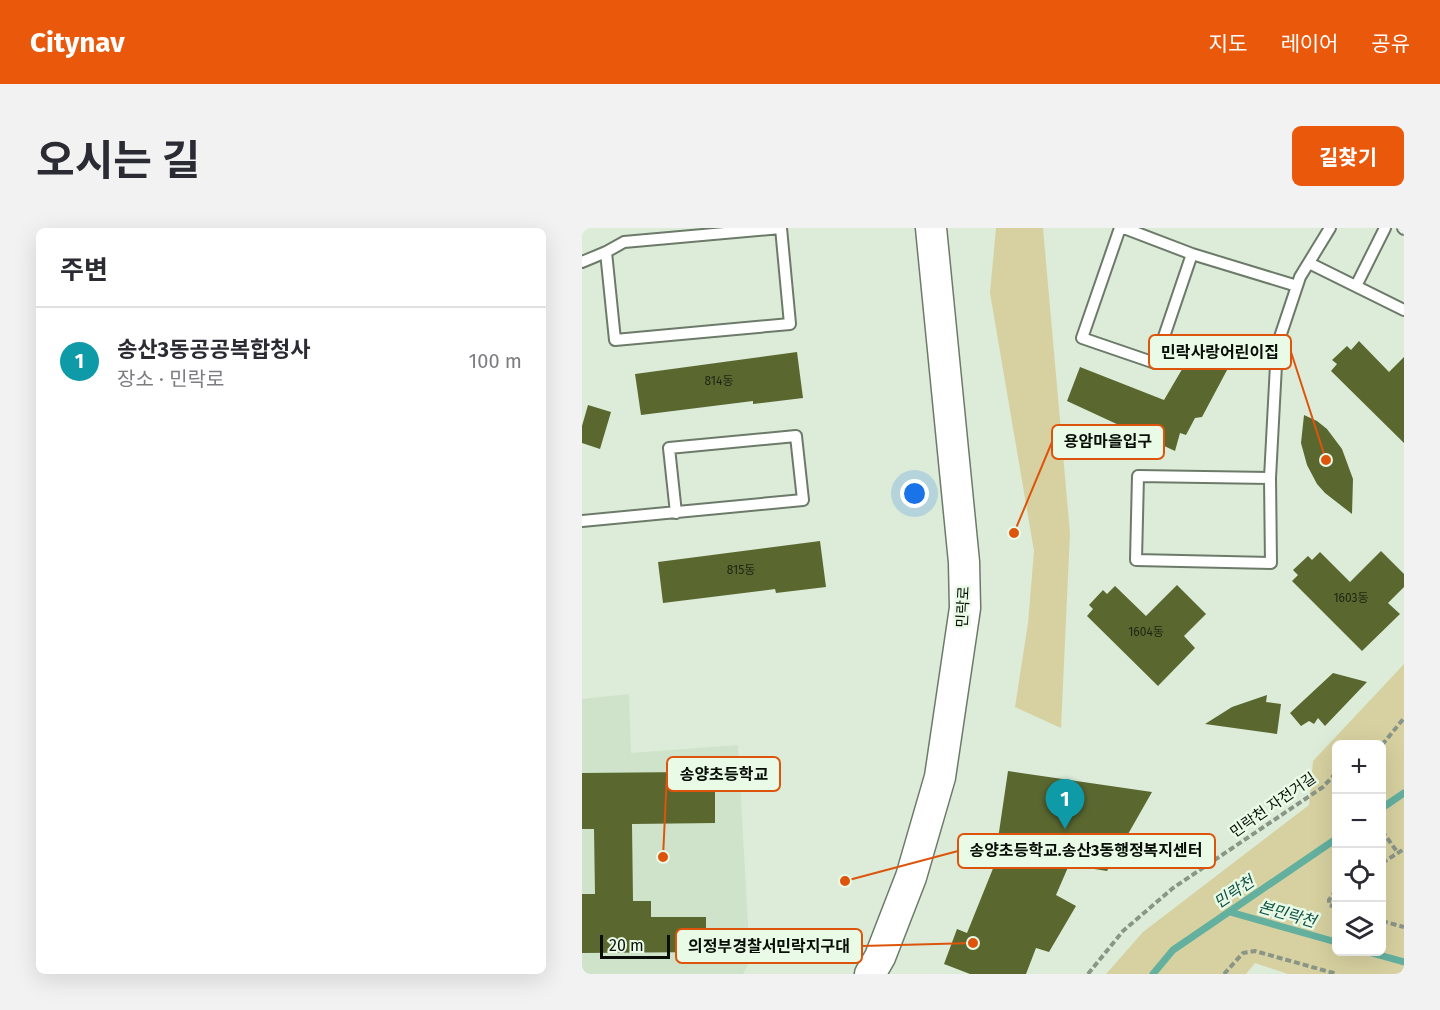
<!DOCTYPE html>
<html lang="ko">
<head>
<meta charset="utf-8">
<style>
	:root { --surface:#fff; --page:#f2f2f3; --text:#2b2b33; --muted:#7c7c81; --line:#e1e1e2; --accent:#ea580c }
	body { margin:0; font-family:"Fira Sans","Noto Sans KR",sans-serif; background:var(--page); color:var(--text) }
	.controls { position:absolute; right:18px; bottom:18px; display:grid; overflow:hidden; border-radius:9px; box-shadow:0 6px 24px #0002 }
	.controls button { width:54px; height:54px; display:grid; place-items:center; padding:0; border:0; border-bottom:2px solid var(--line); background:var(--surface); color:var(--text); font:30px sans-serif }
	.scale { position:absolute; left:18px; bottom:15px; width:70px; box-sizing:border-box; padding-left:6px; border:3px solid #090f08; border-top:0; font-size:16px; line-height:21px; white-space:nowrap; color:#090f08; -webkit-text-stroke:4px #e9fae6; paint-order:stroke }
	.you { position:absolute; left:333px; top:266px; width:21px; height:21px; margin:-15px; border:4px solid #fff; border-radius:50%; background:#1a73e8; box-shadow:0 0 0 9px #1a73e833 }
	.badge { display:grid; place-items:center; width:39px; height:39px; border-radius:50%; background:var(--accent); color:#fff; font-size:20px; font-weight:700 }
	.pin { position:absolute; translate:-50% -50px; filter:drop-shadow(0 2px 3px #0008) }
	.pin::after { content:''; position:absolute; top:32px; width:21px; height:18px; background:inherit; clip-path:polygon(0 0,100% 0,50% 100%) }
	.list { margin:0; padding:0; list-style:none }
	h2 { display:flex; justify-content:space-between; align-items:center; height:78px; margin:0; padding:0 24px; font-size:26px }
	h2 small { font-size:20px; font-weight:400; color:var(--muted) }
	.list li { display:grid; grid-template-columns:39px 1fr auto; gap:18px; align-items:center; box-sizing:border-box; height:108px; padding:0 24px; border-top:2px solid var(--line) }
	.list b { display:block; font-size:22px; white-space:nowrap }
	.list p { margin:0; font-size:20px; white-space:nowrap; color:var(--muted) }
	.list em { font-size:20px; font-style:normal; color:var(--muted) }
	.icon { flex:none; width:33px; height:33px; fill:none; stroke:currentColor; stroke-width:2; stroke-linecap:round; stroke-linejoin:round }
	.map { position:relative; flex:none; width:822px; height:746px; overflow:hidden; border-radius:9px }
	header { display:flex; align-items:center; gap:36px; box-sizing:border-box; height:84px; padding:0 30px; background:var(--accent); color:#fff }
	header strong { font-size:28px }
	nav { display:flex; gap:33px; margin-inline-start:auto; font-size:21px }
	.intro { display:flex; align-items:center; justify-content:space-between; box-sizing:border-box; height:144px; padding:0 36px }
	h1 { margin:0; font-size:42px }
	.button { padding:15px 27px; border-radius:9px; background:var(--accent); color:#fff; font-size:21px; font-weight:700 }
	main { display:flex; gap:36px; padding:0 36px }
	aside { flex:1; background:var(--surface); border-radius:9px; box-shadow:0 6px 24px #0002 }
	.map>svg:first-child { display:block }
	.built { fill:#cee3c9 }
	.green { fill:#d7d1a1; fill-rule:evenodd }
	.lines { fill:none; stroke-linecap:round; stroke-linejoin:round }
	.stream { stroke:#63b09f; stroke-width:7 }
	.building { fill:#5a6830 }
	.lane-casing { stroke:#6c7b69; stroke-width:14 }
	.secondary-casing { stroke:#6c7b69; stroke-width:33 }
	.path { stroke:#899586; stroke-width:4; stroke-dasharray:6 3; stroke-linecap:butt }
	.lane { stroke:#fff; stroke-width:10 }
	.secondary { stroke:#fff; stroke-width:30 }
	.labels { text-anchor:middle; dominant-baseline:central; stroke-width:5; stroke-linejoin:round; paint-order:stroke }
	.number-label { font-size:12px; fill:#1d2512 }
	.street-label { font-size:15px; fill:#090f08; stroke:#e9fae6 }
	.water-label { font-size:16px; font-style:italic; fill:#0e5146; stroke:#e9fae6 }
	.leader { fill:none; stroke:#dd550c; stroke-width:2 }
	.callout-dot { fill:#dd550c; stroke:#e9fae6; stroke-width:2 }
	.callout { fill:#e9fae6; stroke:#dd550c; stroke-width:2 }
	.callout-label { font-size:16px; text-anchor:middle; font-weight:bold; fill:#090f08 }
</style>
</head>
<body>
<header>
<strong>Citynav</strong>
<nav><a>지도</a><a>레이어</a><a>공유</a></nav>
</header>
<div class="intro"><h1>오시는 길</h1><a class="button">길찾기</a></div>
<main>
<aside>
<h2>주변<small></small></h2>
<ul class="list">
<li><span class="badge" style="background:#0f9aa8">1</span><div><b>송산3동공공복합청사</b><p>장소 · 민락로</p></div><em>100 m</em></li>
</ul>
</aside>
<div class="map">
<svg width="822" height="746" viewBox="0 0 822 746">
	<rect width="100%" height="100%" fill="#dcecd8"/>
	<path class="built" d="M47 466 49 525 156 517 168 733 161 746H0V471Z"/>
	<path class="green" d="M414 0H461L488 305 479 500 433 479 446 395 452 323 408 65Z
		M822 436V746H706L673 735 664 746H524L561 704 727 577 731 533ZM754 516H800V724H754Z"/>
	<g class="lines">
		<path class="stream" d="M800 580 822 565
			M648 684 754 714
			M786 724 822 734
			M571 746 591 722 754 611"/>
	</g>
	<path class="building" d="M619 109 652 129 620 189 613 190 604 207 598 205 593 223 485 173 498 139 582 172Z
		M777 113 807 144 822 129V215L749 143 755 136 750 132 765 118 769 122Z
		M215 124 221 170 171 176V173L59 187 53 146Z
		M6 177 29 184 18 221 0 215V198Z
		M722 187 735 193 745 201 760 221 771 251 770 286 743 265 735 256 725 237 719 215Z
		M238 313 244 359 194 365 193 361 81 375 76 334Z
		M799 323 822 346V359L806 375 818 386 780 423 710 353 716 347 711 342 726 328 730 332 738 324 768 354Z
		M595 357 624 386 602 408 613 420 576 458 505 388 511 381 507 377 521 362 525 366 533 358 564 388Z
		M751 445 785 454 743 498 736 490 732 496 727 493 719 498 708 485Z
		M685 467 684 474 699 476 695 506 623 496 650 479Z
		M426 543 570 564 525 643 487 637 474 667 494 678 467 724 454 720 444 746H388L362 736 375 701 385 705 412 638Z
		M104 544V558H133V595L50 596 51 673H69V689H124V724L0 725V666H13L12 601H0V545Z"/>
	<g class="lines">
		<g class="lane-casing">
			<path id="lane" d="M538 0 500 110 573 135 610 26
				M542 0 610 26 715 58
				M821 0 822 1
				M0 34 24 24 42 14 199 0 208 96 33 112 24 24
				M727 35 822 82
				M774 58 803 0
				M688 250 556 248 554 332 689 335 688 250 695 118 718 49 748 0
				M0 293 221 272 214 208 87 220 94 285"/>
		</g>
		<g class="secondary-casing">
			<path id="secondary" d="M288 746 298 729 329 649 358 549 383 380 382 334 349 0"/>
		</g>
		<path class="path" d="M800 517 822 490
			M800 603 816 625
			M800 635 822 621
			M754 662 747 672V677L754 679
			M800 693 822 699
			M506 746 541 703 591 660 741 559 754 545
			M642 746 661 725 673 723 755 746"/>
		<use href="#lane" class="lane"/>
		<use href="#secondary" class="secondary"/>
	</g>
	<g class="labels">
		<g class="number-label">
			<text x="137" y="153">814동</text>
			<text x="159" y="342">815동</text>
			<text x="769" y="370">1603동</text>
			<text x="564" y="404">1604동</text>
		</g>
		<g class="street-label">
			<text transform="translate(381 379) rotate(-87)">민락로</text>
			<text transform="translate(691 577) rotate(-35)">민락천 자전거길</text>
		</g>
		<g class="water-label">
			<text transform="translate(652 664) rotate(-34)">민락천</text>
			<text transform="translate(705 686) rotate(16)">본민락천</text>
		</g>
	</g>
	<path class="leader" d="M744 232L709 124M432 305L470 214M81 629L85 546M263 653L376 623M391 715L280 718"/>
	<g class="callout-dot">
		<circle cx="744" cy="232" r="6"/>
		<circle cx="432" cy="305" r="6"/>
		<circle cx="81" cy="629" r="6"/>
		<circle cx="263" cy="653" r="6"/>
		<circle cx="391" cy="715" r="6"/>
	</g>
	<g class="callout">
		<rect x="567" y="107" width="142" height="34" rx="6"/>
		<rect x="470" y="197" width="112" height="34" rx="6"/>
		<rect x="85" y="529" width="113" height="34" rx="6"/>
		<rect x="376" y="606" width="257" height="34" rx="6"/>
		<rect x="94" y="701" width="186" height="34" rx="6"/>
	</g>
	<g class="callout-label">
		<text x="638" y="130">민락사랑어린이집</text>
		<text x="526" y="219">용암마을입구</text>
		<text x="142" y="552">송양초등학교</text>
		<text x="504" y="628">송양초등학교.송산3동행정복지센터</text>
		<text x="187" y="724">의정부경찰서민락지구대</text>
	</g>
</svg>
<div class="controls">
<button>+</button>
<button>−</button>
<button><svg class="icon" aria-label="locate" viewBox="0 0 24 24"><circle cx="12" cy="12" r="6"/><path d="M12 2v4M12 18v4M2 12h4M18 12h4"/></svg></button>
<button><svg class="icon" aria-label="layers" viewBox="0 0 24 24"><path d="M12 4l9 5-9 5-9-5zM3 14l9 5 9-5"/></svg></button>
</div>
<div class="scale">20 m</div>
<div class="you"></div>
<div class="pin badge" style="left:483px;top:601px;background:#0f9aa8">1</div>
</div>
</main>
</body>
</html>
